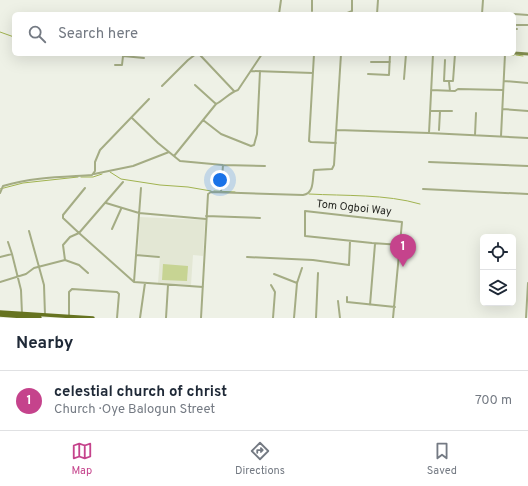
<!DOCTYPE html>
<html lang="en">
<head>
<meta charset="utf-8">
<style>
	:root { --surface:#fff; --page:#f2f2f3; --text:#1f2937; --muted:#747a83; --line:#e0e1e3; --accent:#c5438c }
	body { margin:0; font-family:Overpass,sans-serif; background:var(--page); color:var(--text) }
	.controls { position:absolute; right:12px; bottom:12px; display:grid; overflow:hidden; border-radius:6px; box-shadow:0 4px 16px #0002 }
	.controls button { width:36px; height:36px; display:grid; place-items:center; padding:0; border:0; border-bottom:1px solid var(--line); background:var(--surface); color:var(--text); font:20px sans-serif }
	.you { position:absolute; left:220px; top:180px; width:14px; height:14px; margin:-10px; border:3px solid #fff; border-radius:50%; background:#1a73e8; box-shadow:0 0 0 6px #1a73e833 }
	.badge { display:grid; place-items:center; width:26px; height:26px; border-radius:50%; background:var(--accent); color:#fff; font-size:13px; font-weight:700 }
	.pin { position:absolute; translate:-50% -33px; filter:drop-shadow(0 1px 2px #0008) }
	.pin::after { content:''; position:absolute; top:21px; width:14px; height:12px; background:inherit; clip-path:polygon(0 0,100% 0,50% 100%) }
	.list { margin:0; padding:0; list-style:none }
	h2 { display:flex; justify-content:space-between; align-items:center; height:52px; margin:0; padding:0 16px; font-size:17px }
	h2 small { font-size:13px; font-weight:400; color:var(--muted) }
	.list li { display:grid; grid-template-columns:26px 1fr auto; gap:12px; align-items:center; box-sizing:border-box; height:60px; padding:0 16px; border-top:1px solid var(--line) }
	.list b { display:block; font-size:15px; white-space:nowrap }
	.list p { margin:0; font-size:13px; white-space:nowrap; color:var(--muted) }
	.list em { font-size:13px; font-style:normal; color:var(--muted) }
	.icon { flex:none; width:22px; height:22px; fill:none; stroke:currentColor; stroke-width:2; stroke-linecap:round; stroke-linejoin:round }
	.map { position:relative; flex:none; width:528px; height:318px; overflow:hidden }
	.search { position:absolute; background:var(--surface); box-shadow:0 4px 16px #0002; left:12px; right:12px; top:12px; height:44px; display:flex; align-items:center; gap:10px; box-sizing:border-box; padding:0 14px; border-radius:6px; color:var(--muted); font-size:15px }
	.sheet { height:112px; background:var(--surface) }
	nav { display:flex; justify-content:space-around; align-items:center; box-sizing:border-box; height:56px; border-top:1px solid var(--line); background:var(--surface); font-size:11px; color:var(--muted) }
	nav a { display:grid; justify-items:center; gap:2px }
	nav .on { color:var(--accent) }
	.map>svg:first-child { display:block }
	.built { fill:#e3e7d4 }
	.green { fill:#c7d493 }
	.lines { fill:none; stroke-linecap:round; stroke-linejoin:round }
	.stream { stroke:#a1b350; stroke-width:1 }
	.minor { stroke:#a4ac84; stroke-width:2 }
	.secondary { stroke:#808b4e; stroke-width:3 }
	.primary { stroke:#667320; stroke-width:3.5 }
	.labels { text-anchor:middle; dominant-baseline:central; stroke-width:3.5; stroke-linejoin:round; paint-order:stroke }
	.street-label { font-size:11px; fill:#272823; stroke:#eef1e6 }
</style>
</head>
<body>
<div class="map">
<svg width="528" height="318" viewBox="0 0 528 318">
	<rect width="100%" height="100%" fill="#eef1e6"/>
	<path class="built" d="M140 217 205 220 203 256 193 255 191 285 158 283 160 256 138 254Z"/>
	<path class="green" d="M163 264 188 266 187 281 162 280Z"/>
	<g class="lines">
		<path class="stream" d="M0 32 14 37
			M484 54 504 55
			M508 55H514
			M516 55 523 56
			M110 172 121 179 160 185 188 187 211 191
			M81 177H93L102 174
			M0 189 23 183 78 177
			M214 191 235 192
			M309 194C345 196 386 194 420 204"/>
		<path class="minor" d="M312 11V0
			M279 14 281 0
			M345 14 352 11V0
			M377 14 378 0
			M482 14 483 0
			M514 14 528 15
			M514 25H528
			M514 29H517
			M123 54V56L144 58
			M197 54 200 55 234 91
			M314 54 309 141 311 142 336 143
			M433 54 429 133 528 138
			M445 60 444 81H453L455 54
			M371 62H390
			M115 65H122L123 56
			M251 71 313 73
			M368 74 389 75 390 54
			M404 79 406 54
			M504 81 528 83
			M449 82 450 91
			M195 85 216 104
			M162 86 188 60 196 54
			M431 90 455 91 458 89 503 90
			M503 109 528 111
			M430 111H452
			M132 118 158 143 180 161 223 165 265 166
			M203 120 221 134 251 146 254 145 257 134 260 71
			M337 130 429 133
			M439 130 440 111
			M475 135 476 113
			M501 136 505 54
			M174 156 216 104C224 100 229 93 238 90L262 54
			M429 162 528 166
			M94 174 133 166 169 152
			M123 182 79 233 134 282
			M423 189 528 194
			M221 192 223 165
			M0 193 3 186C33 177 62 177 92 175L95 171V162L100 150 149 99
			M106 203 139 213 206 219
			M206 216 260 218
			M112 229 121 209
			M29 231 44 285 45 315
			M8 242 12 254
			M136 255 159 257
			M0 257 12 254 21 290 22 314
			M247 257 313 260 349 265 350 241
			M65 260 63 245 70 237 79 233 63 218V215L85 188
			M274 274 297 283
			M0 282 26 274 34 268 65 260 79 265 88 273
			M134 282 141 188
			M134 282 203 287
			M271 285 275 292 273 318
			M347 297V302L395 307
			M338 301 340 318
			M370 305 375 244
			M69 317V292L72 289 117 292 119 294 117 318
			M140 318 145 283
			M166 318 168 285
			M201 318 208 194 211 192 303 195C315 193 312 179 314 170L332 169 334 165 341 54
			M294 318 297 283 302 268
			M316 318 318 273
			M393 318 402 222 305 211V236L372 243 401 245
			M526 318 528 283"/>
		<path class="secondary" d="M514 53 528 54"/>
		<path class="primary" d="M0 312 93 318
			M0 315 40 318"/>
	</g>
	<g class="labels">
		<g class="street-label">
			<text transform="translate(354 208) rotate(6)">Tom Ogboi Way</text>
		</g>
	</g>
</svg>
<div class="controls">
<button><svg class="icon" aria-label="locate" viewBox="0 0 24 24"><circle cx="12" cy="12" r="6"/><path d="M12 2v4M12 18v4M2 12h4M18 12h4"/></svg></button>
<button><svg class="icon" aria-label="layers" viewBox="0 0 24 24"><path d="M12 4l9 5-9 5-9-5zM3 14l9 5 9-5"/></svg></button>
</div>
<div class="you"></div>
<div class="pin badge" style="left:403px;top:267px">1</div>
<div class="search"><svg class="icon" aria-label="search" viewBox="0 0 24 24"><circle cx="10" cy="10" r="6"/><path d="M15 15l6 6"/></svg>Search here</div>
</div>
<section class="sheet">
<h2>Nearby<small></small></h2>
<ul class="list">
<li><span class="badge">1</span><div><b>celestial church of christ</b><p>Church · Oye Balogun Street</p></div><em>700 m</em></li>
</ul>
</section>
<nav>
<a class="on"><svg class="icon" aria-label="map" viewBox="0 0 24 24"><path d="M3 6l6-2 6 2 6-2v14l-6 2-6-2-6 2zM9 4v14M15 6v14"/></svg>Map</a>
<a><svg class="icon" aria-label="directions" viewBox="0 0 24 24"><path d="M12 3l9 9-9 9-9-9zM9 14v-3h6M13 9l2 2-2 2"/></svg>Directions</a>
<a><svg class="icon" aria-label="saved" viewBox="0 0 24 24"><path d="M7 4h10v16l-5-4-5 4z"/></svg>Saved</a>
</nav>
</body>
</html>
